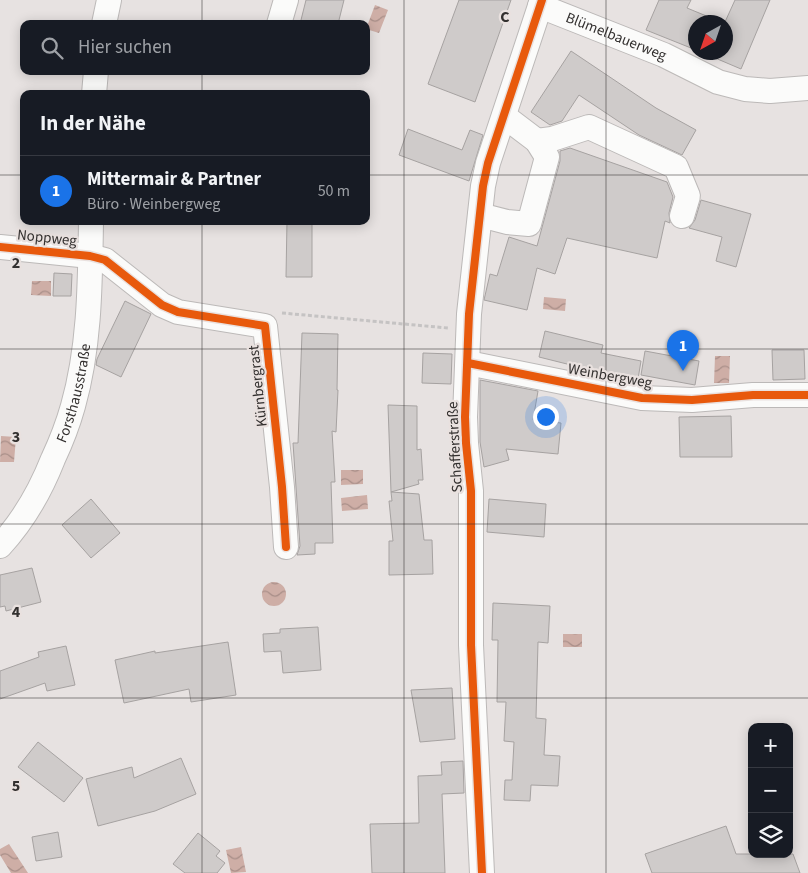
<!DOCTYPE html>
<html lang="de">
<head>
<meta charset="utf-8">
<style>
	:root { --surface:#171b24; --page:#242831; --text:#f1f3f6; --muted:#9ea1a6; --line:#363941; --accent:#1a73e8 }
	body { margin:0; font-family:"Source Sans 3",sans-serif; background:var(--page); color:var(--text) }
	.controls { position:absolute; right:15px; bottom:15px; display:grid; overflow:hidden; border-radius:10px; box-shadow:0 2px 12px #0003 }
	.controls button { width:45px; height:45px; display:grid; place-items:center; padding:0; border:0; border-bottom:1px solid var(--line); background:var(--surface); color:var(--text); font:25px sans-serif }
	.compass { position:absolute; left:688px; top:15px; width:45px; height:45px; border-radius:50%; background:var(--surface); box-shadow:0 2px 12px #0003; rotate:220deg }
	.you { position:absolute; left:545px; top:416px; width:18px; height:18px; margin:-12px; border:4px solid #fff; border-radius:50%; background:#1a73e8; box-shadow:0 0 0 8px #1a73e833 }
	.badge { display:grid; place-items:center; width:32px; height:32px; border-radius:50%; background:var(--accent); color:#fff; font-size:16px; font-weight:700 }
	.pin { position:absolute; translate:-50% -41px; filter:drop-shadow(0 1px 2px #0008) }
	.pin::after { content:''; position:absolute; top:26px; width:18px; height:15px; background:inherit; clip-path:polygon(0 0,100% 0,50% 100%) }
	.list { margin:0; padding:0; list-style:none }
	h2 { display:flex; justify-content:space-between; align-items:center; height:65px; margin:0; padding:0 20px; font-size:21px }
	h2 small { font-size:16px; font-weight:400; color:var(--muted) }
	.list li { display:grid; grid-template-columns:32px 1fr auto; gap:15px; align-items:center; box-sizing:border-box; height:70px; padding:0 20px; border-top:1px solid var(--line) }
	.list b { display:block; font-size:19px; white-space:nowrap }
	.list p { margin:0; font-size:16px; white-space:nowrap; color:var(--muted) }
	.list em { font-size:16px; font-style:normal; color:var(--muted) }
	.icon { flex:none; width:28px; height:28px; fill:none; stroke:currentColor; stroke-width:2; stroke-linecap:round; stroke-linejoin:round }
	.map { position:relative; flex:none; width:808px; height:873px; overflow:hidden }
	.search { position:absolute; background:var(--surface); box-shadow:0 2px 12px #0003; left:20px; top:20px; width:350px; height:55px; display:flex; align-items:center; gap:12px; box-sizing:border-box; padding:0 18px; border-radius:10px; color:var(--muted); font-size:19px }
	.panel { position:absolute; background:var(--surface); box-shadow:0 2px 12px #0003; left:20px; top:90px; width:350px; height:135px; border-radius:10px }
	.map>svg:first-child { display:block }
	.water { fill:url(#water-waves) }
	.building { fill:#cfcbca; stroke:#a6a2a1 }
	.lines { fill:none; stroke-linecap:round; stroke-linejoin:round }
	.minor-casing { stroke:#bcb9b8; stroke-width:26 }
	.path { stroke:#c5c3c3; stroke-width:3; stroke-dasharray:4 2.5; stroke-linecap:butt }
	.minor { stroke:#fbfbfa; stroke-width:24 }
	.cycleway-casing { stroke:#e9e1df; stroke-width:11 }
	.cycleway { stroke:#e8590c; stroke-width:8 }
	.grid { fill:none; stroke:#33302f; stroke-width:1; stroke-opacity:0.55 }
	.labels { text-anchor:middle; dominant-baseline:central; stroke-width:4.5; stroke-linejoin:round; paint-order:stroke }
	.street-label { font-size:15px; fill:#33302f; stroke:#e9e1df }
	.grid-label { font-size:16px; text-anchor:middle; font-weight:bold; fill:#33302f; stroke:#e9e1df; stroke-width:4.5; stroke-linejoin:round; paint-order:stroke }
</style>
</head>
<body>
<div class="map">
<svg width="808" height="873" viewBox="0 0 808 873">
	<defs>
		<pattern id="water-waves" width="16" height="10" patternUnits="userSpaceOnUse" patternTransform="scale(1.25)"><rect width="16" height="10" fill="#ceaea6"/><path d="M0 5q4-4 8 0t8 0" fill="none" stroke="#a88e88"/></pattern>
	</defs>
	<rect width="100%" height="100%" fill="#e7e2e1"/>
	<path class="water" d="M375 5 388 10 379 33 366 29Z
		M32 281H51V296L31 295Z
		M544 297 566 299 565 311 543 309Z
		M715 356H730L729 383H714Z
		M1 436 16 437 14 462H0Z
		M363 470V484L341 485V470Z
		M367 495 368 509 342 511 341 498Z
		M262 594a12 12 0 1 1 24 0a12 12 0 1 1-24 0Z
		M563 634H582V647H563Z
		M9 844 28 873H11L0 855V849Z
		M241 847 246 872 231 873 226 850Z"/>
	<path class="building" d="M306 0H344L338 24H300Z
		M459 0H511L475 102 428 84Z
		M659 0H691L687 8 721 22H696V50L646 30Z
		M735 0H770L741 69 701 52H726L725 22Z
		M571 51 656 108 696 130 682 155 639 135 579 95 562 121 550 125 531 112Z
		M408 129 462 150 470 130 483 135 469 181 399 155Z
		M570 148 667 182 673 197 669 213 670 223 665 221 657 258 567 238 555 274 537 268 527 310 484 300 490 274 497 276 509 237 537 246 560 161V151Z
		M701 200 751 214 736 267 716 261 722 237 689 228 695 220Z
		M287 221H312V277H286Z
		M54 273 72 274 71 296H53Z
		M125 301 151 314 121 377 96 365 97 359Z
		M545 331 603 345 601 353 641 361 638 379 599 371V372L539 357Z
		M302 333 338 334 337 390H338L336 432 332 431 335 482H331L333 543H315V554L297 555 300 546 293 443H298Z
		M772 350H804L805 379 773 380Z
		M645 351 699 361 695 385 641 375Z
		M423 353 452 354 451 384 422 383Z
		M480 380 538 391 533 420 561 423 558 454 506 449 509 460 484 467 480 442Z
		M388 405 417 406V450L421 449 423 480H418L419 484 391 492Z
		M731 416 732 457H680L679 417Z
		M391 492 419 494 424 540H432L433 574 389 575V541H393L389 501H392Z
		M91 499 120 533 91 558 62 525Z
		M489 499 546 504 544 537 487 532Z
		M32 568 41 602 6 611 5 606 0 607V575Z
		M493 603 550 606 548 643 538 642 536 718 546 719 544 755 560 756 558 786 531 785 530 801 504 800 505 780H512L514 742 504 741 506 702H497L498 640H492Z
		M318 627 321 670 283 673 281 651 264 652 263 634 280 633V629Z
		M228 642 236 695 191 702 189 689 124 703 115 660 155 651V653Z
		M66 646 75 685 47 691 45 683 0 699V671L39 657 38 652Z
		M452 688 455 739 420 742 411 690Z
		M38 742 83 778 64 802 18 767Z
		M181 758 196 794 155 811 98 826 86 779 132 767 134 778Z
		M463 761 464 793 442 794 445 873H372L370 824 419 823 418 776 442 775 441 762Z
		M726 826 736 854H793L800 873H652L645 854Z
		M58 832 62 857 36 861 32 837Z
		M198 833 220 851 216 856 225 863 217 873H185L173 864Z"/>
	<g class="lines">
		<g class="minor-casing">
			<g id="minor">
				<path id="s1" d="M540 6 664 55 718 82 745 89 770 91 808 88"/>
				<path d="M104 24 109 0"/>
				<path d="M279 24 286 0"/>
				<path d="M94 94 96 71"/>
				<path d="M537 141 552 139 589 127 676 167 688 196 682 216"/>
				<path d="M480 215 507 222 529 224 547 157 537 141 504 116"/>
				<path d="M0 247 90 256 105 260 162 305 178 312 265 326 282 487 286 547"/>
				<path d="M468 363 642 398 692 400 753 395H808"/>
				<path id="s2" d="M0 546C24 520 40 492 53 459 61 442 68 424 73 406 90 346 90 283 91 221"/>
				<path d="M482 873 471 645V491L466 443 465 417 469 314 483 186 488 163 542 0"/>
			</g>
		</g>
		<path class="path" d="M282 313 448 328"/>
		<use href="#minor" class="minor"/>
		<g class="cycleway-casing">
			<path id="cycleway" d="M0 247 90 256 105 260 162 305 178 312 265 326 282 487 286 547
				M468 363 642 398 692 400 753 395H808
				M482 873 471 645V491L466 443 465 417 469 314 483 186 488 163 542 0"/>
		</g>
		<use href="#cycleway" class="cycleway"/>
	</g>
	<path class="grid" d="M202 0V24M404 0V873M606 0V873M202 71V94M0 175H24M366 175H808M202 221V873M0 349H808M0 524H808M0 698H808"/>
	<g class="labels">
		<g class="street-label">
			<text stroke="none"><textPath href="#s1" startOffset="82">Blümelbauerweg</textPath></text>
			<text transform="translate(47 238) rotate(6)">Noppweg</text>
			<text transform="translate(610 376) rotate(10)">Weinbergweg</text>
			<text transform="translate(258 386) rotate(-96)">Kürnbergrast</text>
			<text stroke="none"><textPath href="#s2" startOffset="172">Forsthausstraße</textPath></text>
			<text transform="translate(455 447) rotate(-93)">Schafferstraße</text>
		</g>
	</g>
	<g class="grid-label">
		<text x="505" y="22">C</text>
		<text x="16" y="268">2</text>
		<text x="16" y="442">3</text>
		<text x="16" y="617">4</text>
		<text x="16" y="791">5</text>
	</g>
</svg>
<div class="controls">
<button>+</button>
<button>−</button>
<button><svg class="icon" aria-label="layers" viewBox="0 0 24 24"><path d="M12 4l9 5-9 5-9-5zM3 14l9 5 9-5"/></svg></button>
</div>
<svg class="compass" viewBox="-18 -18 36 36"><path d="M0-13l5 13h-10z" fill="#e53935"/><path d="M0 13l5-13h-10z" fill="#9ea1a6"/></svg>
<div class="you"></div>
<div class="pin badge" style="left:683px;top:371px">1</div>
<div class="search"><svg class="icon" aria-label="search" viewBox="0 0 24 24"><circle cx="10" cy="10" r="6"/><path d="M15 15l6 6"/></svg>Hier suchen</div>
<section class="panel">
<h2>In der Nähe<small></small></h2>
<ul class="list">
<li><span class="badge">1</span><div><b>Mittermair &amp; Partner</b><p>Büro · Weinbergweg</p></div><em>50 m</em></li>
</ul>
</section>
</div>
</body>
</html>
